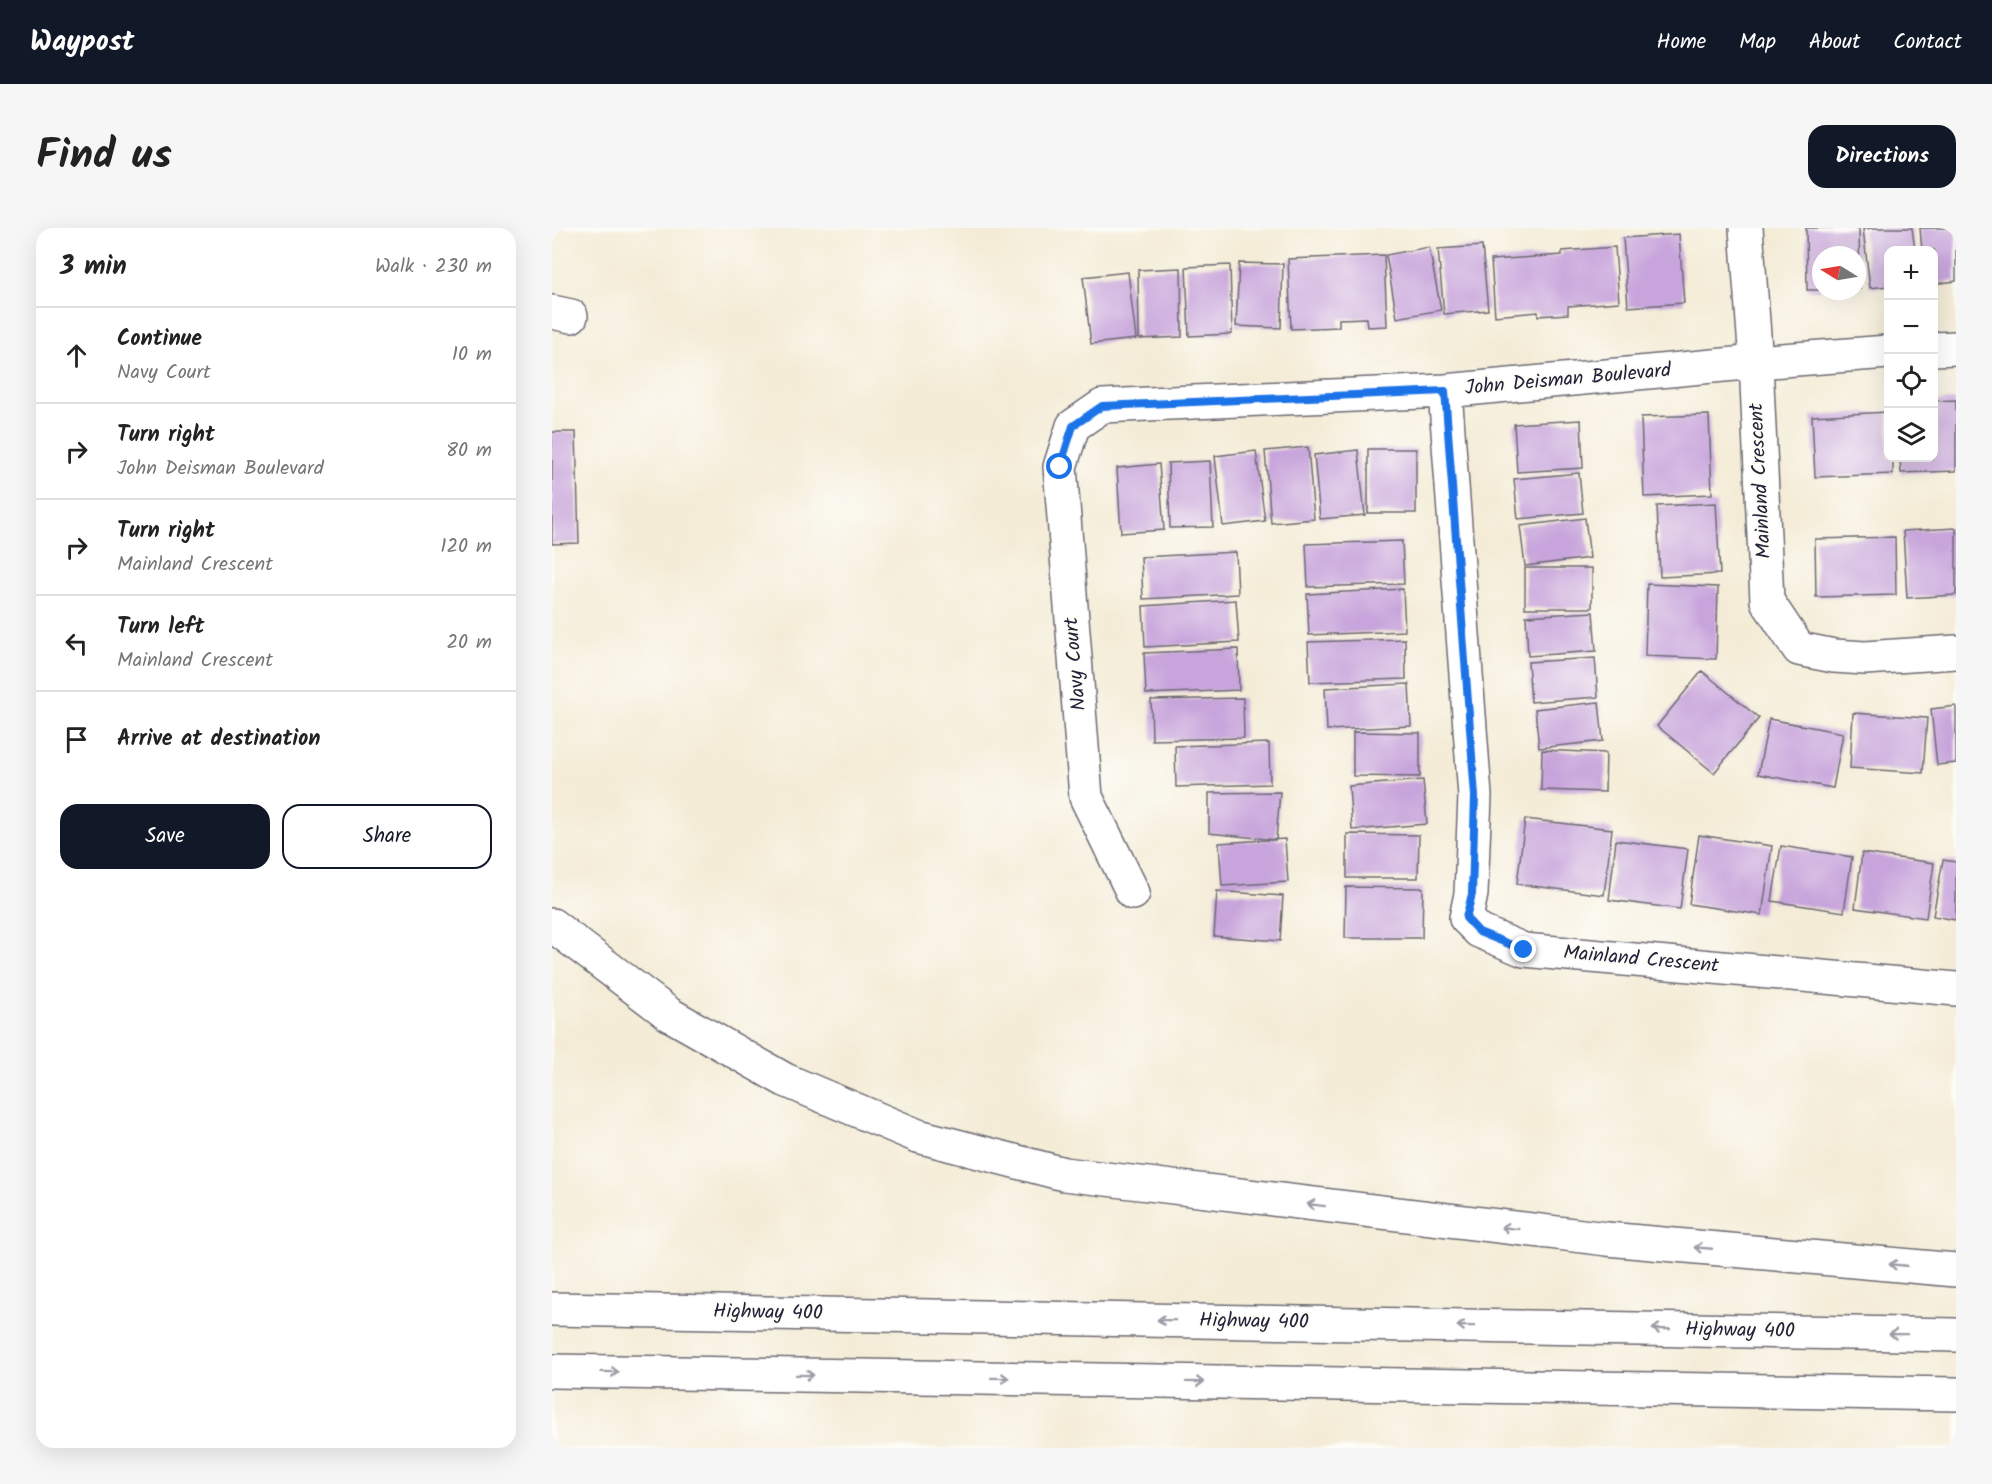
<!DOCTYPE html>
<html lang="en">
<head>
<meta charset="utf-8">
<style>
	:root { --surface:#fff; --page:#f6f6f6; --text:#222; --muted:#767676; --line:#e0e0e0; --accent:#111827 }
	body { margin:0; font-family:Kalam,sans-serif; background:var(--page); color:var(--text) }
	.controls { position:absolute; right:18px; top:18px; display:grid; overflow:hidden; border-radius:12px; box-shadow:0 6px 24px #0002 }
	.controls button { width:54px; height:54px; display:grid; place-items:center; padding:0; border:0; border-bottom:2px solid var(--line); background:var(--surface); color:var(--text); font:30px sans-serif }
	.compass { position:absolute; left:1260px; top:18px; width:54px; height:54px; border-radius:50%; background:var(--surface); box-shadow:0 6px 24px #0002; rotate:281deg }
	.stop { position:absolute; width:18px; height:18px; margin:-14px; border:4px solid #1a73e8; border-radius:50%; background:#fff }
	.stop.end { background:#1a73e8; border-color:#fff; box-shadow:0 2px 6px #0008 }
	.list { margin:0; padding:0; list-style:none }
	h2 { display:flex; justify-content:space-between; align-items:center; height:78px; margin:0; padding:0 24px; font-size:26px }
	h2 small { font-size:20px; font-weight:400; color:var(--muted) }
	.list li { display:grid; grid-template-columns:39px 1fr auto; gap:18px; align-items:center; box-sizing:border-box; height:96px; padding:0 24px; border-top:2px solid var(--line) }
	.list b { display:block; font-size:22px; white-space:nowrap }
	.list p { margin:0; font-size:20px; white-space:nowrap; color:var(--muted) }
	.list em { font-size:20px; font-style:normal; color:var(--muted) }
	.actions { display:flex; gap:12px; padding:18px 24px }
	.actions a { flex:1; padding:14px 0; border:2px solid var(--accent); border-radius:18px; text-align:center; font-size:21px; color:var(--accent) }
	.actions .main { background:var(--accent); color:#fff }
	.icon { flex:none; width:33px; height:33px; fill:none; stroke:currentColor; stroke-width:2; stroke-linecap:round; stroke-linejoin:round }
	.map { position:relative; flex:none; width:1404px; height:1220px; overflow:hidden; border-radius:18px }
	header { display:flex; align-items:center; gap:36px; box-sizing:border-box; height:84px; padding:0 30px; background:var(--accent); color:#fff }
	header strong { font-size:28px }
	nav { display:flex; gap:33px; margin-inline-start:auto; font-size:21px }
	.intro { display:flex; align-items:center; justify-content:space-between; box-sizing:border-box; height:144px; padding:0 36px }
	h1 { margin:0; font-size:42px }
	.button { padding:15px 27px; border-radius:18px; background:var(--accent); color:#fff; font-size:21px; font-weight:700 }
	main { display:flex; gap:36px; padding:0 36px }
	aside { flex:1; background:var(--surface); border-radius:18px; box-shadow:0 6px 24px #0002 }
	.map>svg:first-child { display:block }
	.building { fill:#c7a4db }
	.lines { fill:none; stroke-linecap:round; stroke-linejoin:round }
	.minor-casing { stroke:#6c6972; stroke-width:36 }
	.motorway-casing { stroke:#6c6972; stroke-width:36 }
	.minor { stroke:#fff; stroke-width:33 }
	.motorway { stroke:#fff; stroke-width:33 }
	.oneway { stroke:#9c9ca7 }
	.route { stroke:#1a73e8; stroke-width:8 }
	.labels { text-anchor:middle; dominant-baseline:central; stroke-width:4.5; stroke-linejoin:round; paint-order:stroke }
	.street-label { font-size:20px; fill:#22223b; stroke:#fdfcf7 }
</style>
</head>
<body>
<header>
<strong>Waypost</strong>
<nav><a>Home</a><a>Map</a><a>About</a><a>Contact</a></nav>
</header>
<div class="intro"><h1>Find us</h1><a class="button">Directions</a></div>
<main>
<aside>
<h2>3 min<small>Walk · 230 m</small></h2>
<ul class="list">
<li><svg class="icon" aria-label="ahead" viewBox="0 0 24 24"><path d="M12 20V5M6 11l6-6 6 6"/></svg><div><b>Continue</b><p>Navy Court</p></div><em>10 m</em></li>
<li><svg class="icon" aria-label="right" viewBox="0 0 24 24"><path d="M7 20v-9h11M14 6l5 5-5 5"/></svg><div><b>Turn right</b><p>John Deisman Boulevard</p></div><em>80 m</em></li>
<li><svg class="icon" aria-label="right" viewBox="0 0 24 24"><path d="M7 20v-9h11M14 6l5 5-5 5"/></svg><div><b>Turn right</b><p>Mainland Crescent</p></div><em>120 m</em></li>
<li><svg class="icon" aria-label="left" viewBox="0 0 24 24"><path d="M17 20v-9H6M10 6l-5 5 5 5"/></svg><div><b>Turn left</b><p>Mainland Crescent</p></div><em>20 m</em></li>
<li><svg class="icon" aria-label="arrive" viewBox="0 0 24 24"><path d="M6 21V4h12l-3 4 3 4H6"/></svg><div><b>Arrive at destination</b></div></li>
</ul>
<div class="actions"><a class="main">Save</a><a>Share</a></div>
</aside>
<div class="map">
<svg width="1404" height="1220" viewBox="0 0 1404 1220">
	<rect width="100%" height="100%" fill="#fdfcf7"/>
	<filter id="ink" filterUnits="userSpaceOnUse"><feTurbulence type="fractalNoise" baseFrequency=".0167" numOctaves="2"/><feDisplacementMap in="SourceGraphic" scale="12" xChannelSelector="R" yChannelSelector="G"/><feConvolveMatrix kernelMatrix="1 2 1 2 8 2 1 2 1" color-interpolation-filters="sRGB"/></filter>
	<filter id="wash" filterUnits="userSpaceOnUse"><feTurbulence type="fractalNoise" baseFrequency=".008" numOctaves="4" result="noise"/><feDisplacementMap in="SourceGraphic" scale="24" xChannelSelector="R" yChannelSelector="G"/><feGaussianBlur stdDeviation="1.35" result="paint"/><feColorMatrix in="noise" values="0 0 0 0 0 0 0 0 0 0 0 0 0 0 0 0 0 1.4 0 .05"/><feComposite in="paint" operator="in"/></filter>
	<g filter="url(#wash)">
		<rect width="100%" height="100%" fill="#f4ecd7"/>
		<g id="blocks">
			<path class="building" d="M1254 0H1307L1308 61H1305V27H1269V62H1255Z
				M1322 0H1360L1363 22H1336V58L1318 60 1311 1Z
				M1368 0H1404V53L1382 56V22H1370Z
				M1127 6 1132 75 1076 79 1071 10Z
				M930 18 936 82 892 86 886 21Z
				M877 19 889 82 845 90 834 27Z
				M1063 19 1067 74 1016 78V86L986 88V84L943 88 939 32 1010 27V23Z
				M832 27 835 98 816 99 815 90 787 91V99L739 101 736 31Z
				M687 35 731 36 729 100 684 98Z
				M678 37 680 106 637 108 634 39Z
				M629 40 630 109 587 111 586 42Z
				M576 44 584 111 539 116 531 49Z
				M1404 172V243L1349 245 1348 230H1382V173Z
				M1336 184V230H1341V246L1263 249 1260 188Z
				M1157 187 1160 266 1092 269 1089 189Z
				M1029 192 1031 240 965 244 962 196Z
				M0 204H24L27 315 0 316Z
				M756 219 762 291 719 295 713 223Z
				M816 221H864V285H816Z
				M806 222 813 287 768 291 762 227Z
				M704 223 713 293 671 298 663 228Z
				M658 233 661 299 618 300 616 235Z
				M607 236 612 302 569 305 565 240Z
				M1027 245 1031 285 966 291 962 251Z
				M1164 275 1168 346 1108 349 1105 278Z
				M1033 290 1038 330 973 338 968 298Z
				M1404 300V367L1355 370 1351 303Z
				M1343 309 1344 367 1264 369 1263 311Z
				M850 313 852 356 756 359 754 316Z
				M684 324 686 366 591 371 589 329Z
				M973 340H1040V380H973Z
				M1095 356 1166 359 1164 431 1093 428Z
				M851 361 853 403 757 407 755 366Z
				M684 372 687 414 593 419 591 378Z
				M1041 384 1044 423 976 428 974 388Z
				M853 411 854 451 758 454 756 414Z
				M686 421 687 462 594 466 592 425Z
				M1043 430 1046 469 979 474 976 434Z
				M1150 443 1207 490 1162 545 1105 498Z
				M857 456 859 498 775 502 773 460Z
				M691 470 692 510 600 512 599 472Z
				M1047 474 1051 513 987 520 983 481Z
				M1404 478V535L1385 537 1379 481Z
				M1301 485 1375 490 1371 545 1298 540Z
				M1217 491 1291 505 1281 560 1206 546Z
				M801 504 868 505V549L801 548Z
				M717 515 718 556 624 559 623 518Z
				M990 522 1054 525 1053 564 989 562Z
				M871 552 875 596 800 602 797 558Z
				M728 564 724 612 657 605V565Z
				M973 591 1060 601 1052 667 965 656Z
				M795 606 867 607 866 650H795Z
				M1147 607 1220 618 1210 687 1137 676Z
				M733 611 736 654 670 658 667 615Z
				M1064 612 1136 621 1128 681 1057 672Z
				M1229 618 1300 629 1292 684 1220 673Z
				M1310 625 1382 635 1374 690 1303 680Z
				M1391 632 1404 634V692L1381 688Z
				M794 659 871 660 870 710H793Z
				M665 663 731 668 728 713 662 708Z"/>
		</g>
	</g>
	<g filter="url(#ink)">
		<use href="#blocks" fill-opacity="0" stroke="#6c6972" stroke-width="1.5"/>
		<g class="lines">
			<g class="minor-casing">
				<path id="minor" d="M1194 0 1204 134 1215 373 1247 421 1282 428 1313 430 1404 424
					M0 84 19 88
					M1382 121 1404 120
					M893 163 923 568 919 666 914 690 927 703 972 722 1404 761
					M581 665 534 569 508 239 521 198 550 178 893 163 1204 134 1336 124"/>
			</g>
			<g class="motorway-casing">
				<path id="motorway" d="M0 697 117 786 233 852 366 908 512 946 1055 1011 1404 1042
					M0 1081 1404 1107
					M0 1143 1404 1166"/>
			</g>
			<use href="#minor" class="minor"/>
			<use href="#motorway" class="motorway"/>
		</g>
		<defs><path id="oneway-shaft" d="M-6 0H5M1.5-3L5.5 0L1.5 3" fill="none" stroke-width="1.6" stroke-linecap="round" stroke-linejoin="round" transform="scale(1.5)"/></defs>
		<g class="oneway">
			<use href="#oneway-shaft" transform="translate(764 977) rotate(-173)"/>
			<use href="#oneway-shaft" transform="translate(958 1000) rotate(-173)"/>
			<use href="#oneway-shaft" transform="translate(1151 1020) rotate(-175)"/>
			<use href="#oneway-shaft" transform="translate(1346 1037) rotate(-175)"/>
			<use href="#oneway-shaft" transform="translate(614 1092) rotate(-179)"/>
			<use href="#oneway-shaft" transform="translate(914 1098) rotate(-179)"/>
			<use href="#oneway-shaft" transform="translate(1109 1101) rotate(-179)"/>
			<use href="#oneway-shaft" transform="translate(1346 1106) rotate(-179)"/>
			<use href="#oneway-shaft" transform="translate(58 1144) rotate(1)"/>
			<use href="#oneway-shaft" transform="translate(253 1147) rotate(1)"/>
			<use href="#oneway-shaft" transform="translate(448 1150) rotate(1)"/>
			<use href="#oneway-shaft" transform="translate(643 1154) rotate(1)"/>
		</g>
	</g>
	<g class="lines" filter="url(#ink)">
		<path class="route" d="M508 239 521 198 550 178 893 163 923 568 920 666 914 690 927 704 972 722"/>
	</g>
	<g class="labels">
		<g class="street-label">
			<text transform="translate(1016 152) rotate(-5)">John Deisman Boulevard</text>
			<text transform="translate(1209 253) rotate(-93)">Mainland Crescent</text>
			<text transform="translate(524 436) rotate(-95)">Navy Court</text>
			<text transform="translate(1089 732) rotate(5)">Mainland Crescent</text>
			<text transform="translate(216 1085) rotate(1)">Highway 400</text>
			<text transform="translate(702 1094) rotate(1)">Highway 400</text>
			<text transform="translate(1188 1103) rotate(1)">Highway 400</text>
		</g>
	</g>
</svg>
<div class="controls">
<button>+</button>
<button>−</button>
<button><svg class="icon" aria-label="locate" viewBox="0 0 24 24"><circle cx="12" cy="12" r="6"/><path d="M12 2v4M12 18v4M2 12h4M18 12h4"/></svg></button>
<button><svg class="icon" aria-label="layers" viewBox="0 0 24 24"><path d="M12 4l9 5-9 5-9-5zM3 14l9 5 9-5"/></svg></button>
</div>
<svg class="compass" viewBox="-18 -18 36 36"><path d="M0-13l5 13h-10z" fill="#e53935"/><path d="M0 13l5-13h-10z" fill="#767676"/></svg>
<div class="stop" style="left:508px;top:239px"></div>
<div class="stop end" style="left:972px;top:722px"></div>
</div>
</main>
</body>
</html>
